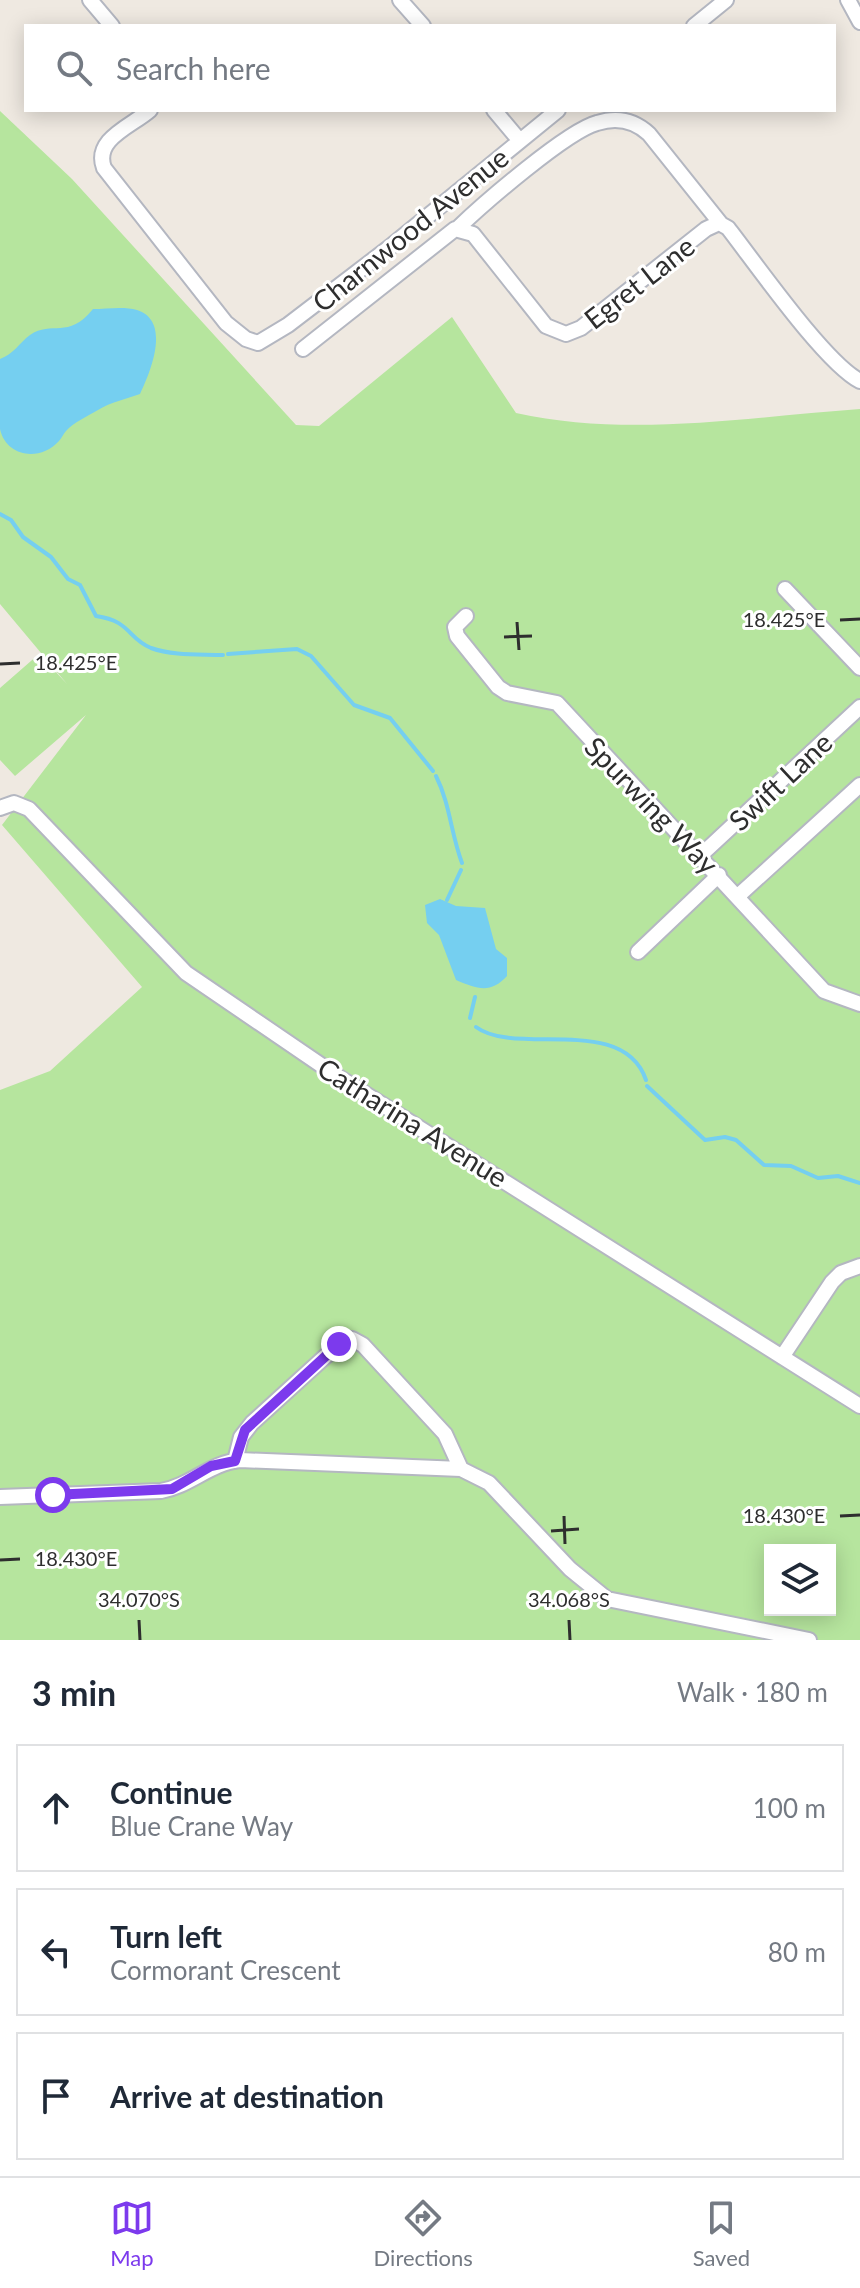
<!DOCTYPE html>
<html lang="en">
<head>
<meta charset="utf-8">
<style>
	:root { --surface:#fff; --page:#f6f6f7; --text:#1f2937; --muted:#747a83; --line:#e0e1e3; --accent:#7c3aed }
	body { margin:0; font-family:Lato,sans-serif; background:var(--page); color:var(--text) }
	.controls { position:absolute; right:24px; bottom:24px; display:grid; overflow:hidden; border-radius:0px; box-shadow:0 4px 20px #0003 }
	.controls button { width:72px; height:72px; display:grid; place-items:center; padding:0; border:0; border-bottom:2px solid var(--line); background:var(--surface); color:var(--text); font:40px sans-serif }
	.stop { position:absolute; width:24px; height:24px; margin:-18px; border:6px solid #7c3aed; border-radius:50%; background:#fff }
	.stop.end { background:#7c3aed; border-color:#fff; box-shadow:0 2px 8px #0008 }
	.list { margin:0; padding:0; list-style:none }
	h2 { display:flex; justify-content:space-between; align-items:center; height:104px; margin:0; padding:0 32px; font-size:34px }
	h2 small { font-size:26px; font-weight:400; color:var(--muted) }
	.list li { display:grid; grid-template-columns:52px 1fr auto; gap:24px; align-items:center; box-sizing:border-box; height:128px; margin:0 16px 16px; padding:0 16px; border:2px solid var(--line); border-radius:0px }
	.list b { display:block; font-size:30px; white-space:nowrap }
	.list p { margin:0; font-size:26px; white-space:nowrap; color:var(--muted) }
	.list em { font-size:26px; font-style:normal; color:var(--muted) }
	.icon { flex:none; width:44px; height:44px; fill:none; stroke:currentColor; stroke-width:2; stroke-linecap:round; stroke-linejoin:round }
	.map { position:relative; flex:none; width:860px; height:1640px; overflow:hidden }
	.search { position:absolute; background:var(--surface); box-shadow:0 4px 20px #0003; left:24px; right:24px; top:24px; height:88px; display:flex; align-items:center; gap:20px; box-sizing:border-box; padding:0 28px; border-radius:0px; color:var(--muted); font-size:30px }
	.sheet { height:536px; background:var(--surface) }
	nav { display:flex; justify-content:space-around; align-items:center; box-sizing:border-box; height:112px; border-top:2px solid var(--line); background:var(--surface); font-size:22px; color:var(--muted) }
	nav a { display:grid; justify-items:center; gap:4px }
	nav .on { color:var(--accent) }
	.map>svg:first-child { display:block }
	.green { fill:#b6e59e; fill-rule:evenodd }
	.water { fill:#75cff0 }
	.lines { fill:none; stroke-linecap:round; stroke-linejoin:round }
	.stream { stroke:#75cff0; stroke-width:4 }
	.street-casing { stroke:#b4b7c1; stroke-width:18 }
	.street { stroke:#fff; stroke-width:14 }
	.route { stroke:#7c3aed; stroke-width:10 }
	.ticks { fill:none; stroke:#2e2e2e; stroke-width:3 }
	.labels { text-anchor:middle; dominant-baseline:central; stroke-width:6; stroke-linejoin:round; paint-order:stroke }
	.street-label { font-size:28px; fill:#2e2e2e; stroke:#fff }
	.ticks-label { font-size:20px; text-anchor:middle; fill:#2e2e2e; stroke:#fff; stroke-width:6; stroke-linejoin:round; paint-order:stroke }
</style>
</head>
<body>
<div class="map">
<svg width="860" height="1640" viewBox="0 0 860 1640">
	<rect width="100%" height="100%" fill="#efe9e1"/>
	<path class="green" d="M0 111 72 179 296 425 319 426 452 317 516 413C628 438 747 417 860 409V1640H0V1090L50 1071 142 987 2 825 86 715 15 776 0 760V688L39 654 67 684 0 604ZM770 1550H830V1610H770Z"/>
	<path class="water" d="M93 309C106 309 124 306 137 310 172 321 150 373 140 394 126 399 111 402 98 410 88 416 74 422 66 431 63 434 62 438 59 441 40 462 6 457 0 429V359C14 354 19 343 30 335 52 320 68 340 93 309Z
		M440 899 456 906 485 908 496 949 507 958V976C491 994 477 989 456 980L439 935 427 923 425 905Z"/>
	<g class="lines">
		<path class="stream" d="M0 514 11 520 23 537 51 557 68 579 80 585 96 616C131 621 127 638 151 648 173 656 199 654 223 655
			M228 654 297 649 311 656 354 705 390 718 433 771
			M436 776C450 804 451 834 462 863
			M447 900 461 870
			M470 1018 475 997
			M476 1027C516 1057 623 1013 646 1080
			M647 1086 705 1140 725 1137 736 1140 764 1165 791 1166 818 1178 838 1176 860 1183"/>
		<g class="street-casing">
			<path id="street" d="M90 0 112 26
				M400 0 423 26
				M848 0 860 22
				M694 26 726 0
				M150 110C132 126 93 139 104 168L226 323 246 339 258 343 288 325 390 247 558 110
				M494 110 520 141
				M458 228C483 204 567 131 597 123 616 117 634 120 649 134L721 224
				M303 349 455 229 473 234 546 326 566 334 581 328 706 229 719 223 728 228C756 264 825 363 860 381
				M785 589 860 668
				M466 616 455 627 457 636 498 687 507 693 557 703 824 991 860 1004
				M0 808 14 803 29 809 186 973 337 1076 860 1406
				M701 855 860 707
				M738 896 860 785
				M638 952 719 875
				M782 1357 832 1282 841 1273 860 1266
				M235 1461 241 1437 252 1423 339 1344 352 1339 363 1345 445 1434 461 1469
				M0 1497 161 1491C190 1486 210 1463 240 1460L461 1469 489 1483 570 1569 607 1599 809 1640"/>
		</g>
		<use href="#street" class="street"/>
	</g>
	<g class="lines">
		<path class="route" d="M53 1495 172 1489 211 1466 235 1461 245 1430 339 1344"/>
	</g>
	<path class="ticks" d="M840 620 860 619M517 622 519 650M504 637 532 636M0 664 20 663M564 1516 565 1544M840 1516 860 1515M551 1531 579 1529M0 1560 20 1559M139 1620 140 1640M569 1620 570 1640"/>
	<g class="labels">
		<g class="street-label">
			<text transform="translate(410 229) rotate(-39)">Charnwood Avenue</text>
			<text transform="translate(639 282) rotate(-38)">Egret Lane</text>
			<text transform="translate(780 781) rotate(-43)">Swift Lane</text>
			<text transform="translate(652 805) rotate(46)">Spurwing Way</text>
			<text transform="translate(413 1122) rotate(32)">Catharina Avenue</text>
		</g>
	</g>
	<g class="ticks-label">
		<text x="784" y="627">18.425°E</text>
		<text x="76" y="670">18.425°E</text>
		<text x="784" y="1523">18.430°E</text>
		<text x="76" y="1566">18.430°E</text>
		<text x="139" y="1607">34.070°S</text>
		<text x="569" y="1607">34.068°S</text>
	</g>
</svg>
<div class="controls">
<button><svg class="icon" aria-label="layers" viewBox="0 0 24 24"><path d="M12 4l9 5-9 5-9-5zM3 14l9 5 9-5"/></svg></button>
</div>
<div class="stop" style="left:53px;top:1495px"></div>
<div class="stop end" style="left:339px;top:1344px"></div>
<div class="search"><svg class="icon" aria-label="search" viewBox="0 0 24 24"><circle cx="10" cy="10" r="6"/><path d="M15 15l6 6"/></svg>Search here</div>
</div>
<section class="sheet">
<h2>3 min<small>Walk · 180 m</small></h2>
<ul class="list">
<li><svg class="icon" aria-label="ahead" viewBox="0 0 24 24"><path d="M12 20V5M6 11l6-6 6 6"/></svg><div><b>Continue</b><p>Blue Crane Way</p></div><em>100 m</em></li>
<li><svg class="icon" aria-label="left" viewBox="0 0 24 24"><path d="M17 20v-9H6M10 6l-5 5 5 5"/></svg><div><b>Turn left</b><p>Cormorant Crescent</p></div><em>80 m</em></li>
<li><svg class="icon" aria-label="arrive" viewBox="0 0 24 24"><path d="M6 21V4h12l-3 4 3 4H6"/></svg><div><b>Arrive at destination</b></div></li>
</ul>
</section>
<nav>
<a class="on"><svg class="icon" aria-label="map" viewBox="0 0 24 24"><path d="M3 6l6-2 6 2 6-2v14l-6 2-6-2-6 2zM9 4v14M15 6v14"/></svg>Map</a>
<a><svg class="icon" aria-label="directions" viewBox="0 0 24 24"><path d="M12 3l9 9-9 9-9-9zM9 14v-3h6M13 9l2 2-2 2"/></svg>Directions</a>
<a><svg class="icon" aria-label="saved" viewBox="0 0 24 24"><path d="M7 4h10v16l-5-4-5 4z"/></svg>Saved</a>
</nav>
</body>
</html>
